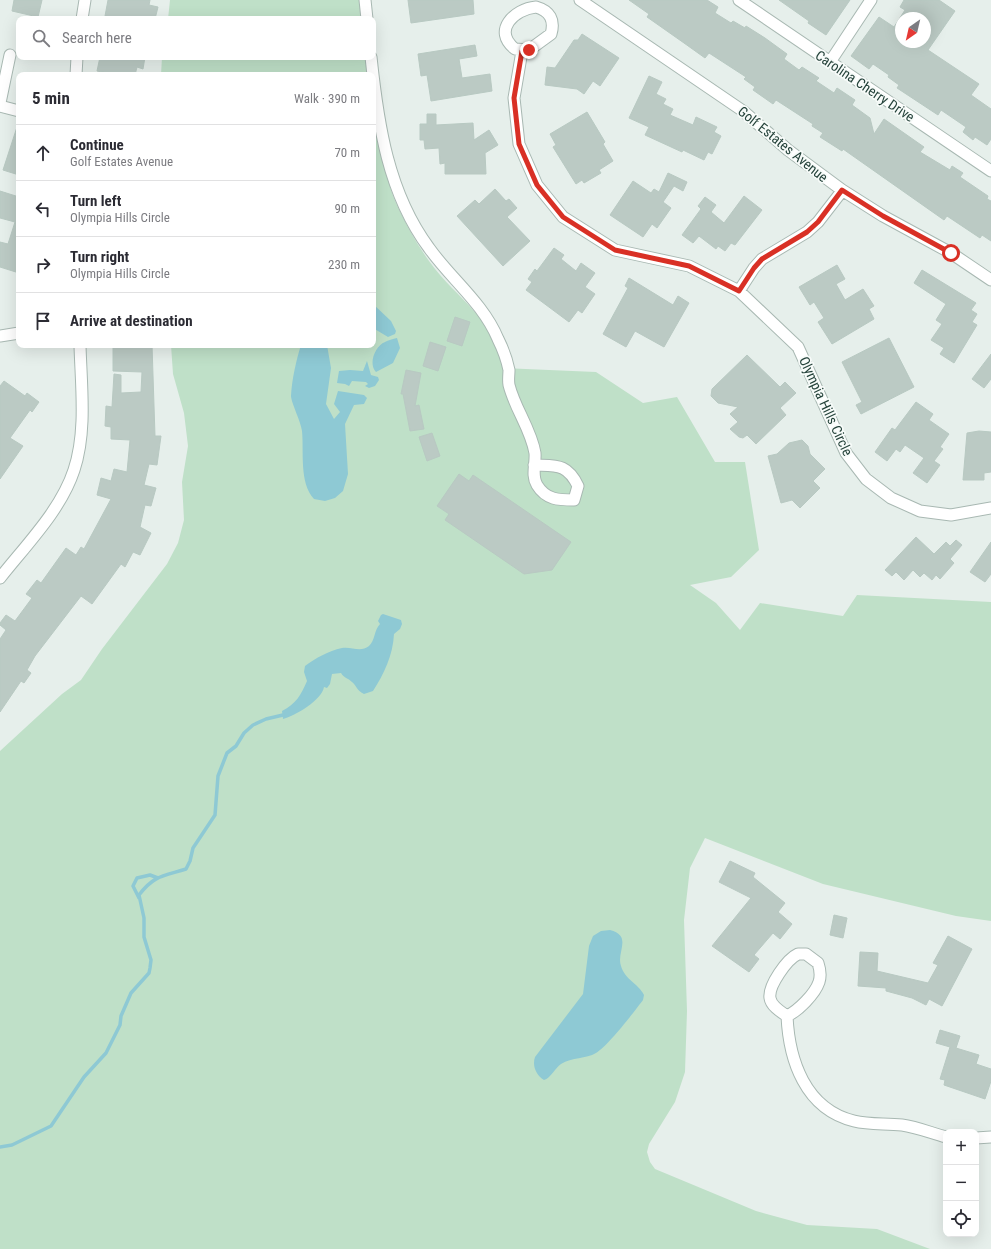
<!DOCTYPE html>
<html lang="en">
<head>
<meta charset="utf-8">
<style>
	:root { --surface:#fff; --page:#f2f2f3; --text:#2b2b33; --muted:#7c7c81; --line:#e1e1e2 }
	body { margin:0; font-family:"Roboto Condensed",sans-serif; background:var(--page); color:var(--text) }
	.controls { position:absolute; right:12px; bottom:12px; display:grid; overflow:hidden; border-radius:8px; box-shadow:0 4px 16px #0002 }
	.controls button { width:36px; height:36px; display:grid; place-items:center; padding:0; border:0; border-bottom:1px solid var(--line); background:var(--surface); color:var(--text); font:20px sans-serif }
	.compass { position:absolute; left:895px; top:12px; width:36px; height:36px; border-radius:50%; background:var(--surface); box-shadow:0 4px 16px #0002; rotate:214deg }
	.stop { position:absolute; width:12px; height:12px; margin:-9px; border:3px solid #d93025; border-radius:50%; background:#fff }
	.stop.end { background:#d93025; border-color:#fff; box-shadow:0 1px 4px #0008 }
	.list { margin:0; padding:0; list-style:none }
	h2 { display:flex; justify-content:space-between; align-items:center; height:52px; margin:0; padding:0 16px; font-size:17px }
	h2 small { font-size:13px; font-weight:400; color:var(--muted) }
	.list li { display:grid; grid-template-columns:26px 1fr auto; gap:12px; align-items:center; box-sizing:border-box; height:56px; padding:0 16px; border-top:1px solid var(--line) }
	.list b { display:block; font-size:15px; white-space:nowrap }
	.list p { margin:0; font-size:13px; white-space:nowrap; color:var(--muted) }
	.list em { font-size:13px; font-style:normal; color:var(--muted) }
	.icon { flex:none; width:22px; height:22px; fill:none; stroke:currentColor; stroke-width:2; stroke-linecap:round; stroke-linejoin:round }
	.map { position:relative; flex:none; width:991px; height:1249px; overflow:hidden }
	.search { position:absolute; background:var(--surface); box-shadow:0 4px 16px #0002; left:16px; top:16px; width:360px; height:44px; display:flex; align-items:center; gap:10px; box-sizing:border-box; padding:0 14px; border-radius:8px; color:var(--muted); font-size:15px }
	.panel { position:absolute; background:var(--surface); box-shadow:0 4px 16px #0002; left:16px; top:72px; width:360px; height:276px; border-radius:8px }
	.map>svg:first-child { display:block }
	.green { fill:#bfe0c8 }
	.water { fill:#8ec9d4 }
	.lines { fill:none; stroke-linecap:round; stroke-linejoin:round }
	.stream { stroke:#8ec9d4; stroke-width:3.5 }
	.building { fill:#bbcac4; stroke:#b8c9c2; fill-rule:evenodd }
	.minor-casing { stroke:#a8b8b2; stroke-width:13 }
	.minor { stroke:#fff; stroke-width:11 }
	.route { stroke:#d93025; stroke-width:5 }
	.labels { text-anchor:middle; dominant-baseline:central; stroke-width:3.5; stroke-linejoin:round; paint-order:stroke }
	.street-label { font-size:14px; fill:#24423a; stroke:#f7fbf9 }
</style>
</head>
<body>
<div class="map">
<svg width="991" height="1249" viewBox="0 0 991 1249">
	<rect width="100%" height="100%" fill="#e6efeb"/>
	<path class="green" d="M170 0H360L363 19H168Z
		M162 57H367L370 75H161Z
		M373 96C379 131 382 170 396 203 405 223 416 243 429 261 458 301 492 315 504 368L596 372 643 403 677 397 715 462H745L759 550 731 577 690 585 716 603 740 630 760 603 843 616 857 595 991 602V921L956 916 823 884 705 838 690 868 684 920 687 1011 685 1072 675 1102 649 1144 647 1152 650 1162 655 1169 756 1211 807 1225 877 1229 930 1249H0V751L62 694 81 680 102 649 167 564 178 543 184 520 182 482 188 446 184 413 173 374 171 345H373Z"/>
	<path class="water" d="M373 304 391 321 396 331 395 334 388 337 373 328Z
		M397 338 400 348 393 363 376 372C368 364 375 346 385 342 388 340 393 339 397 338Z
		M301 345H327L331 368 326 404 334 419 340 412 334 404 338 391 364 395 367 398 364 404 354 405 345 424 348 474 343 491 335 498 325 501 314 499C299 483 304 451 302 431 301 422 291 402 291 396 292 379 296 361 301 345Z
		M367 361 371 375 378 377 379 380 375 386 369 388 365 386 368 384 366 382 352 381 349 386 345 384 337 383 339 371 350 370 363 371Z
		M383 614 401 620 402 624 400 629 394 634C393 655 384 674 373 691L364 694C356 690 357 686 352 682 348 678 344 678 341 673L332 674 330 684 327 688 324 687C322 700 295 716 283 719L282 711C296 704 301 695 307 681L304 672 305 666C316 658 328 651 342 648 351 646 360 653 369 646 375 641 374 630 380 624L378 621 381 615Z
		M610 930C633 936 616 952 621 966 625 980 638 983 644 995L643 1000C634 1012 608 1046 596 1053 586 1059 572 1057 561 1064 555 1068 551 1078 544 1080 536 1075 532 1066 535 1057L583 994 589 946 593 936 601 931Z"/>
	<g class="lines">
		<path class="stream" d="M139 898 133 886 137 878 150 875 158 878
			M0 1147 12 1145 51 1126 84 1077 106 1053 120 1025 121 1016 131 993 149 973 150 968 151 960 144 937V918L139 895C154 875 164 876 186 869L190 861 193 848 215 815 218 776 227 753 236 746 244 733 253 725 266 719 283 715"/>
	</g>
	<path class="building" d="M14 0H42L38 17 12 11Z
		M108 0H150L149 5 158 7 155 19H116L105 16Z
		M408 0H473L474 14 411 23Z
		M629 0H707L718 7 715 13 731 23 733 21 745 28 746 26 765 38 787 54 784 59 799 70 802 67 819 78 816 81 834 93 837 88 855 100 852 105 870 118 874 134 884 119 924 147 920 152 950 170 952 166 963 173 960 177 988 196 987 199 991 201V241L982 235 980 238 947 216 944 220 843 149 842 151 820 137 823 133 812 126 813 124 776 100 773 104 753 90 755 87 744 79 746 77 709 53 705 58 684 43 647 17 649 14Z
		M779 0H850L826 35 808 23 809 21Z
		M904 0H939L955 11 928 50 979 84 971 95 991 109V139L987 145 975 137 973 140 963 132 966 127 941 110 938 115 897 88 899 85 888 77 889 75 873 64 869 69 851 56 879 17 894 27 905 10 900 7ZM901 18H925V42H901Z
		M582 34 619 58 600 86 593 81 584 94 577 89 545 85 547 67 555 68 574 40H578Z
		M475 45 477 56 459 59 462 78 490 74 492 91 431 101 427 75 421 76 418 54Z
		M100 57H145L143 69 137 67 135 75H116L97 71Z
		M649 76 662 82 656 94 666 99 663 104 673 109 670 115 693 125 696 117 717 127 714 132 721 136 712 154 708 152 704 160 683 150 682 152 645 135 649 127 629 118Z
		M587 112 605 142 603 144 613 161 599 170 601 173 584 183 582 180 576 184 553 147 556 145 550 134Z
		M427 114H436V125L473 123 474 140 489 130 498 145 485 153 486 174H445V163L440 164 439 148 425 149 424 140H420V124H427Z
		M17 127H19V175L3 170Z
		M668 173 687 182 683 191 674 186 663 202 671 208 657 228 652 224 643 237 610 215 633 181 651 193 654 189 659 192Z
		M495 189 506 201 509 199 517 208 507 217 530 241 503 266 457 216 475 200 479 204Z
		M0 191 19 197V273L0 267V242L8 244 15 222 0 218Z
		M744 196 762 210 735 245 731 243 725 251 718 246 716 249 699 236 693 243 682 235 701 209 698 206 705 197 716 205 711 212 724 223Z
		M554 248 564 255 561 259 576 271 581 263 595 273 585 287 595 294 582 313 578 310 569 322 526 290 532 282 528 279 535 269 537 271Z
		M837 265 845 279 836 284 845 300 863 289 874 306 869 309 874 319 832 344 818 322 824 318 814 302 810 305 799 287Z
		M922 270 976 303 971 310 977 314 972 322 977 325 954 363 940 354 944 348 931 340 942 324 936 320 946 304 914 283Z
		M629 278 673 305 678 296 689 303 664 347 635 331 626 347 603 334 628 288 625 286Z
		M455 317 470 322 462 346 447 341Z
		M889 338 914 387 861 414 856 405 862 402 842 362Z
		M430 342 446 347 438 371 423 366Z
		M113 345H152L155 436H161L157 465 149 464 144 485 156 488 151 506 145 505 140 527 151 533 140 555 133 552 125 567 121 564 92 604 81 596 35 656 27 670 31 673 24 683 21 681 0 712V639L6 630 0 625V623L6 615 15 621 32 598 26 594 37 580 41 583 66 548 76 555 81 547 84 549 111 499 97 495 101 478 111 481 114 469 127 472 130 440 111 439V427L105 426 106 406 112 407 114 374 121 375V393L141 392 142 372 113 371Z
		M991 354V379L984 388 972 379Z
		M747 355 780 387 785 382 796 393 780 408 786 415 756 444 747 435 743 438 739 437 730 429 738 422 730 414 738 407 718 403 711 396 712 389Z
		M406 370 421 373 415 406 419 405 424 429 410 431 403 394H401Z
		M4 381 25 396 27 393 39 402 32 412 30 410 10 438 23 446 0 479V386Z
		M916 402 933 414 929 420 949 434 940 447 943 449 934 461 940 465 927 483 913 473 924 458 905 445 900 452 896 449 887 461 875 452 892 428 895 430Z
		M979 431 991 432V472L984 473V480H963L967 433Z
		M432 433 440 456 427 461 419 437Z
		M802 440 808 446 810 454 825 469 813 481 820 488 800 508 792 500 781 503 768 456 777 454 789 443Z
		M459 474 469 481 473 475 571 542 552 570 524 574 445 520 449 514 437 506Z
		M916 537 934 554 946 542 950 546 956 540 962 545 950 559 954 563 940 579 936 575 932 580 924 573 920 577 913 570 904 580 896 572 892 576 885 570Z
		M991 542V574L985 582 970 572Z
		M730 861 755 873 753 877 785 903 778 912 792 924 780 939 773 933 754 955 759 959 749 972 712 946 751 898 719 882Z
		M834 915 847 918 843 938 830 935Z
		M948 936 972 949 942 1006 929 999 926 1005 912 998 886 991V988L858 986 860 952 878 953 877 971 928 983 938 965 933 963Z
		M940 1030 960 1036 956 1048 979 1055 976 1064 991 1069V1081L985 1099 944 1085 945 1080 940 1079 950 1047 936 1043Z"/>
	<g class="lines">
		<g class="minor-casing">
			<path id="minor" d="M365 0 367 19
				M580 0 743 111 788 150 842 190 883 216 951 253 991 280
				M739 0 991 171
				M536 7C550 11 555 20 551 34L529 50 515 49C492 31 514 9 536 7Z
				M82 19 85 0
				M522 51 514 98 519 144 537 185 563 217 615 250 689 266 739 291 798 347 846 453 866 479 891 498 920 511 951 515 991 508
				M371 57C378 124 388 193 429 248 451 279 483 303 498 339 503 349 507 360 509 370 509 375 508 380 509 385 515 409 531 429 535 453 536 464 531 475 537 485 546 500 559 500 574 500L578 486C567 463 556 466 534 465
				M830 62 871 0
				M76 75 77 57
				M0 103 10 55
				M0 106 19 111
				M739 291 754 268 762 259 807 232 818 222 842 191
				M0 336 19 333
				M0 578C26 545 61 510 74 470 87 431 81 385 80 345
				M798 954H806L818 963C820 969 821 976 819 982 815 994 798 1011 787 1016 781 1012 771 1006 770 998 768 986 787 959 798 954Z
				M787 1016C789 1060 805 1109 854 1121 870 1125 886 1123 902 1125 917 1127 931 1133 946 1137
				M976 1138 991 1137"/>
		</g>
		<use href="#minor" class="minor"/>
	</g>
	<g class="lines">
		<path class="route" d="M529 50 522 51 514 98 519 144 537 185 563 217 615 250 689 266 739 291 754 268 762 259 807 232 818 222 842 190 883 216 951 253"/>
	</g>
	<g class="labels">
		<g class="street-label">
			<text transform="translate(865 86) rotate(34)">Carolina Cherry Drive</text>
			<text transform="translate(783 144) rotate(39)">Golf Estates Avenue</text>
			<text transform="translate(826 406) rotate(65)">Olympia Hills Circle</text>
		</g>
	</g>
</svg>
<div class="controls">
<button>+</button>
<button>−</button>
<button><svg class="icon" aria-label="locate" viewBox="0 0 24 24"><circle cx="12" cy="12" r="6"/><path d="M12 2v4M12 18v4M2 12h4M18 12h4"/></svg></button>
</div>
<svg class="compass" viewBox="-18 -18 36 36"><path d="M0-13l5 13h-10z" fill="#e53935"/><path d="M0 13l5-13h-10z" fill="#7c7c81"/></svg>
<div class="stop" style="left:951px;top:253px"></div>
<div class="stop end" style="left:529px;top:50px"></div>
<div class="search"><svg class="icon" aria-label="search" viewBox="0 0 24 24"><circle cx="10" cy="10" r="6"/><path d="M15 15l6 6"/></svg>Search here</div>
<section class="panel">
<h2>5 min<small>Walk · 390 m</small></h2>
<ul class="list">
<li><svg class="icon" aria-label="ahead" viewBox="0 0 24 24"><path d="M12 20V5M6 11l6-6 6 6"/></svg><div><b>Continue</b><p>Golf Estates Avenue</p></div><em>70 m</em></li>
<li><svg class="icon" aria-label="left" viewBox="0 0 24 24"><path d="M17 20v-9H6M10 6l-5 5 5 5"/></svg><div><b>Turn left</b><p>Olympia Hills Circle</p></div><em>90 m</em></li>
<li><svg class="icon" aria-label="right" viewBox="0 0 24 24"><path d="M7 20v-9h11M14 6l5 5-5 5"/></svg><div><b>Turn right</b><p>Olympia Hills Circle</p></div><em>230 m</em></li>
<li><svg class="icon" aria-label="arrive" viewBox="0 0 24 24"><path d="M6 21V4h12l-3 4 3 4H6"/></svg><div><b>Arrive at destination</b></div></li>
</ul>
</section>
</div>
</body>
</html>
